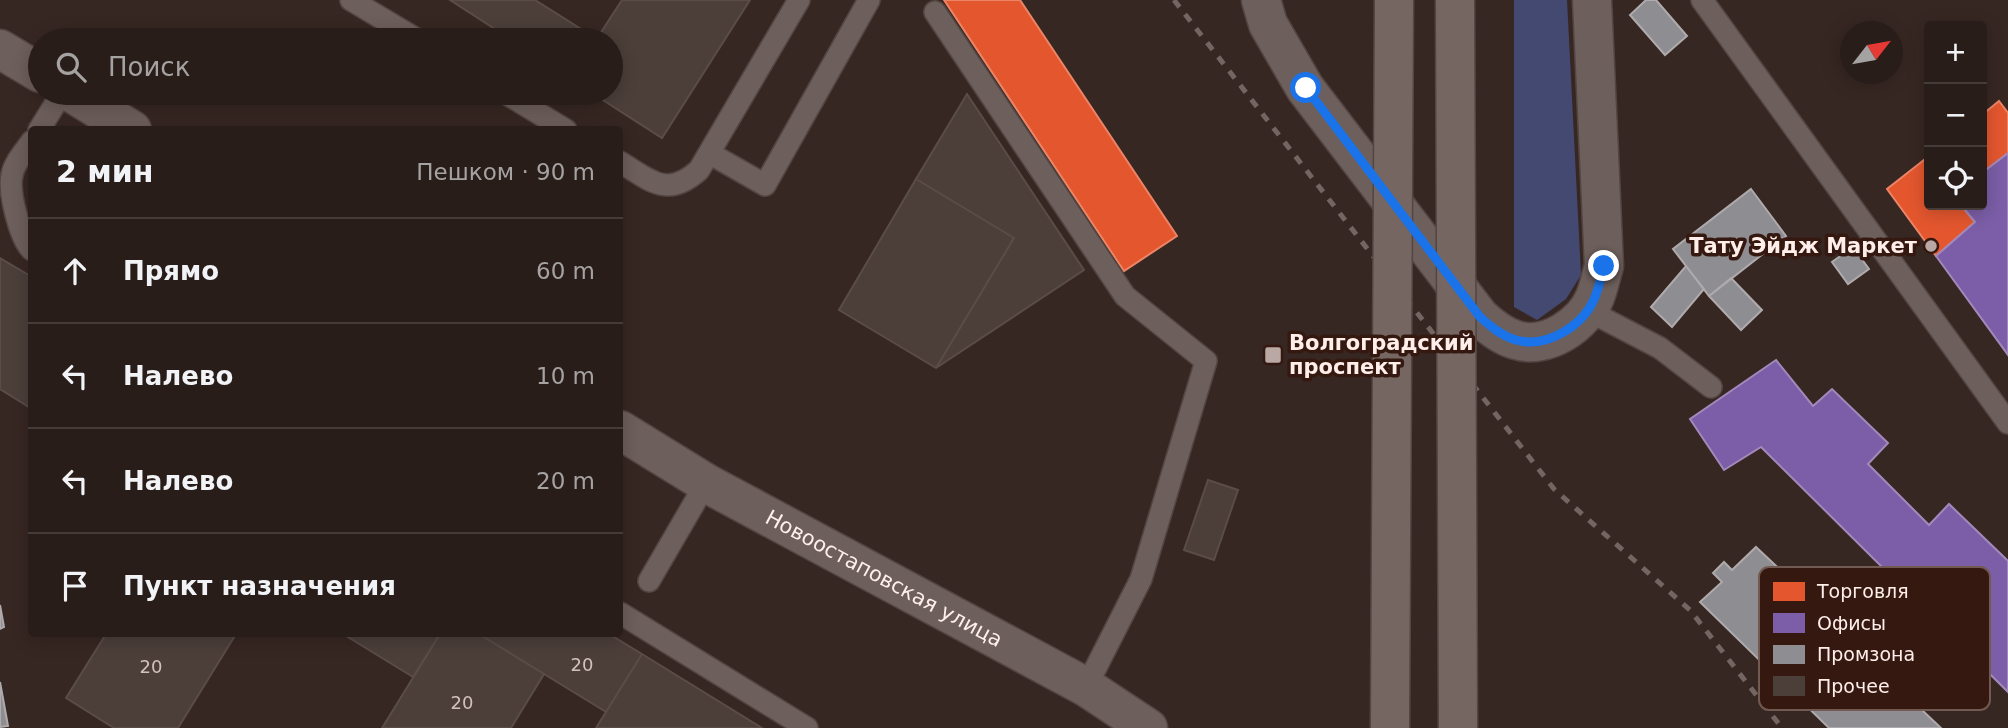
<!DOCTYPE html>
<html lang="ru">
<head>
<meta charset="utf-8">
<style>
	body { margin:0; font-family:"DejaVu Sans",sans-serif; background:#312623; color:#f1f3f6 }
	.controls { position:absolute; right:21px; top:21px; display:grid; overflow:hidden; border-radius:7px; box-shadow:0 4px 18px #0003 }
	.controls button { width:63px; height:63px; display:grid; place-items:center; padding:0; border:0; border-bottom:2px solid #453b39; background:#291d1a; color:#f1f3f6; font:35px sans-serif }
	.compass { position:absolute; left:1840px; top:21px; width:63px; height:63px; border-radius:50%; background:#291d1a; box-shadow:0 4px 18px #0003; rotate:59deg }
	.stop { position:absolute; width:21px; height:21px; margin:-16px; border:5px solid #1a73e8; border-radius:50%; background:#fff }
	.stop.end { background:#1a73e8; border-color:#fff; box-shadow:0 2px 7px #0008 }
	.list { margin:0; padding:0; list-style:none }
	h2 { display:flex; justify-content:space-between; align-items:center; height:91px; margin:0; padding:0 28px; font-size:30px }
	h2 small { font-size:23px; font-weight:400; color:#a5a2a2 }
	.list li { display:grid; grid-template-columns:46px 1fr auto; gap:21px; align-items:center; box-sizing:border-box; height:105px; padding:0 28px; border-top:2px solid #453b39 }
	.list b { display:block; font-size:26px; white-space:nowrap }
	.list em { font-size:23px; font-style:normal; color:#a5a2a2 }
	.icon { flex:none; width:38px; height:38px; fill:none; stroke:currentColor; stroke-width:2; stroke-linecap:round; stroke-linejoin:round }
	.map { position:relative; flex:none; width:2008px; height:728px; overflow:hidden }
	.search { position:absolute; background:#291d1a; box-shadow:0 4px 18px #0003; left:28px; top:28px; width:595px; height:77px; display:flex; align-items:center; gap:18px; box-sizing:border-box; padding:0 24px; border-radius:38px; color:#a5a2a2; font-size:26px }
	.panel { position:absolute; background:#291d1a; box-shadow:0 4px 18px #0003; left:28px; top:126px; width:595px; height:511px; border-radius:7px }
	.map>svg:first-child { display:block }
	.green { fill:#444972 }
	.shops { fill:#e4572e; stroke:#ec8466; stroke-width:2 }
	.offices { fill:#7b5ea7; stroke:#a389bb; stroke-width:2 }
	.industry { fill:#8d8d92; stroke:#afaaac; stroke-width:2 }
	.building { fill:#4c3f3a; stroke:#5a4c47; stroke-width:2 }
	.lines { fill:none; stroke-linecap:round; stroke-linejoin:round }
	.service-casing { stroke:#534542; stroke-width:24 }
	.tertiary-casing { stroke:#534542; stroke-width:41 }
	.secondary-casing { stroke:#534542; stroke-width:41 }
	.service { stroke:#6d5f5b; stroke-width:21 }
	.tertiary { stroke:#6d5f5b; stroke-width:38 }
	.secondary { stroke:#6d5f5b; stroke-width:38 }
	.rail { stroke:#726562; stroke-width:5; stroke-dasharray:9 9; stroke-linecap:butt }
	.primary-bridge-casing { stroke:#534542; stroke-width:41; stroke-linecap:butt }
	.primary-bridge { stroke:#756662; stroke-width:38 }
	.route { stroke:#1a73e8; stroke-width:9 }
	.poi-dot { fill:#b9a8a3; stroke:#351910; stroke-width:2.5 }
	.labels { text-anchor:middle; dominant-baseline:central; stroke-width:7; stroke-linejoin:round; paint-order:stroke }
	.number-label { font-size:18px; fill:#d2c2bd }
	.poi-label { font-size:21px; font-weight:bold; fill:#ffeee9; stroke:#351910; text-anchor:end }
	.street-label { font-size:21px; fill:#ffeee9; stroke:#351910 }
	.key { fill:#351910; stroke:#725951; stroke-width:2 }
	.key-label { font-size:19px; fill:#ffeee9 }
</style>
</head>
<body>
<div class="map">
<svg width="2008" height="728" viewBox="0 0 2008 728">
	<rect width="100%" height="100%" fill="#372722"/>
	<!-- green -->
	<path class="green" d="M1514,0h53l14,275 -15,24 -29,21 -23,-13z"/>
	<!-- shops -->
	<path class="shops" d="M944,0h76l157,236 -53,35z
		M1999,101l9,12v40l-26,20v-58z
		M1929,156v49h32l14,17 -39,34 -49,-67z"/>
	<!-- offices -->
	<path class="offices" d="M2008,153v202l-72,-99 39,-34 -14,-17h21v-32z
		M1776,360l37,46 19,-17 56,54 -20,21 61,61 20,-21 59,57v131l-247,-245 -37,23 -34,-51z"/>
	<!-- industry -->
	<path class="industry" d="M1646,0h10l31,36 -22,19 -35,-40z
		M1751,189l35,47 -77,60 -36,-47z
		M1853,247l16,22 -21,15 -16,-22z
		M1686,266l18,23 -32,38 -21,-20z
		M1731,278l31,32 -21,20 -32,-34z
		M1756,547l82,77 16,-16 49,48 -18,19 56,53h-112l-129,-126 22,-20 -9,-9 11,-11 8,8z
		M0,605l4,22 -4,2z
		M0,682l8,44 -8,1z"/>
	<!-- building -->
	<path class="building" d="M450,0h85l62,39 -85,1z
		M622,0h128l-88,138 -70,-45h19v-53h-15z
		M967,94l117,176 -148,98 78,-130 -98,-59z
		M916,179l98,59 -78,130 -97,-58z
		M0,258l32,19v132l-32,-20z
		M1208,480l30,10 -24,70 -30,-10z
		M106,634h130l-58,94h-64l-48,-30z
		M343,634h97l-27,43z
		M440,634h39l65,40 -33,54h-129z
		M479,634h130l33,20 -36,58z
		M642,654l120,74h-166z"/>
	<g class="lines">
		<!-- service casing -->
		<g class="service-casing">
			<path id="service" d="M351,0l67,40
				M1702,0l306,423
				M935,12l190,284 81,65 -65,218 -55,108
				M505,93l61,37
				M39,130l23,-37
				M32,141c-7,10 -18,22 -20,34 -4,16 8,64 20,75
				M709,153l56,32 104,-185
				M620,162c30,18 47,37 79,8l100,-170
				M1587,310l73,38 51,39
				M649,581l57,-98
				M620,613l187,115"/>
		</g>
		<!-- tertiary casing -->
		<g class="tertiary-casing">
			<path id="tertiary" d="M1261,0l7,24 37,64 175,229c11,10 22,19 36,23 31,10 68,-16 79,-43 4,-10 6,-21 9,-31l-12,-266"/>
		</g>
		<!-- secondary casing -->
		<g class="secondary-casing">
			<g id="secondary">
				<path d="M0,49l40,24"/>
				<path d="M72,93l60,37"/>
				<path id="s1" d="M620,430l86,53 380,204 62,41"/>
			</g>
		</g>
		<!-- service -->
		<use href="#service" class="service"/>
		<!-- tertiary -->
		<use href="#tertiary" class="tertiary"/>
		<!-- secondary -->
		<use href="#secondary" class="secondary"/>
		<!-- rail -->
		<path class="rail" d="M1174,0l380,489 136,121 92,118"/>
		<!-- primary-bridge casing -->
		<g class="primary-bridge-casing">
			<path id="primary-bridge" d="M1455,0l3,728
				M1390,728l4,-728"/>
		</g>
		<!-- primary-bridge -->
		<use href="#primary-bridge" class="primary-bridge"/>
	</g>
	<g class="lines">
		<!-- route -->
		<path class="route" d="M1306,88l174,229c11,10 22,19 36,23 31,9 68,-15 79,-43 4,-10 6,-21 9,-31"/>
	</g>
	<!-- markers -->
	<g class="poi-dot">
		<circle cx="1931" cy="246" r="7"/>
		<rect x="1264" y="346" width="18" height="18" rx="3.5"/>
	</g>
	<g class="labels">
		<!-- number labels -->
		<g class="number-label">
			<text x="582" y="664">20</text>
			<text x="151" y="666">20</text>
			<text x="462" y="702">20</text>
		</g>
		<!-- poi labels -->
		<g class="poi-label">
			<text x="1917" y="246">Тату Эйдж Маркет</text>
			<text x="1289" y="343" text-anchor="start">Волгоградский<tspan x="1289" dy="24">проспект</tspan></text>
		</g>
		<!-- street labels -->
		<g class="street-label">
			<text stroke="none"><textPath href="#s1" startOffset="303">Новоостаповская улица</textPath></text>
		</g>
	</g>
	<!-- legend -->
	<rect x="1759" y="567" width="231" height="143" rx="10" class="key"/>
	<rect x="1773" y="582" width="32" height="19" fill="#e4572e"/>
	<rect x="1773" y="613" width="32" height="20" fill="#7b5ea7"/>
	<rect x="1773" y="645" width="32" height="19" fill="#8d8d92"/>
	<rect x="1773" y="676" width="32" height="20" fill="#4c3f3a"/>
	<g class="key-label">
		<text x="1817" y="598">Торговля</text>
		<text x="1817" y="630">Офисы</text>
		<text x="1817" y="661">Промзона</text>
		<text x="1817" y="693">Прочее</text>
	</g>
</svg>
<div class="controls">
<button>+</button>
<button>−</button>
<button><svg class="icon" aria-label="locate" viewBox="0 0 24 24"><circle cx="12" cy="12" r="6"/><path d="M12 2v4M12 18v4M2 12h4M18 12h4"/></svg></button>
</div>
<svg class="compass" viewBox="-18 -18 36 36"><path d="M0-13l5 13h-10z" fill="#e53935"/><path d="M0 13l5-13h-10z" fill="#a5a2a2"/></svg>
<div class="stop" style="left:1306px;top:88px"></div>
<div class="stop end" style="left:1604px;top:266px"></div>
<div class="search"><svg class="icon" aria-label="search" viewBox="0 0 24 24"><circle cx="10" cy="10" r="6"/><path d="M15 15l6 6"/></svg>Поиск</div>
<section class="panel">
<h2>2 мин<small>Пешком · 90 m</small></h2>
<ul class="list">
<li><svg class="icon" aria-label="ahead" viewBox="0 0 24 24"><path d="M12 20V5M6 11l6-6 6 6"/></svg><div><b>Прямо</b></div><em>60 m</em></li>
<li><svg class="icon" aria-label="left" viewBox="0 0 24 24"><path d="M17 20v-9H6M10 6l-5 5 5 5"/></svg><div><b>Налево</b></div><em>10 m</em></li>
<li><svg class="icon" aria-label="left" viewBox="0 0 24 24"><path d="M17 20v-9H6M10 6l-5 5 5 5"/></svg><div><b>Налево</b></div><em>20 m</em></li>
<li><svg class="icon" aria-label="arrive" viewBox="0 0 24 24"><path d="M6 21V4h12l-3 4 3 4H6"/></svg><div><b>Пункт назначения</b></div></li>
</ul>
</section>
</div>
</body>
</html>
